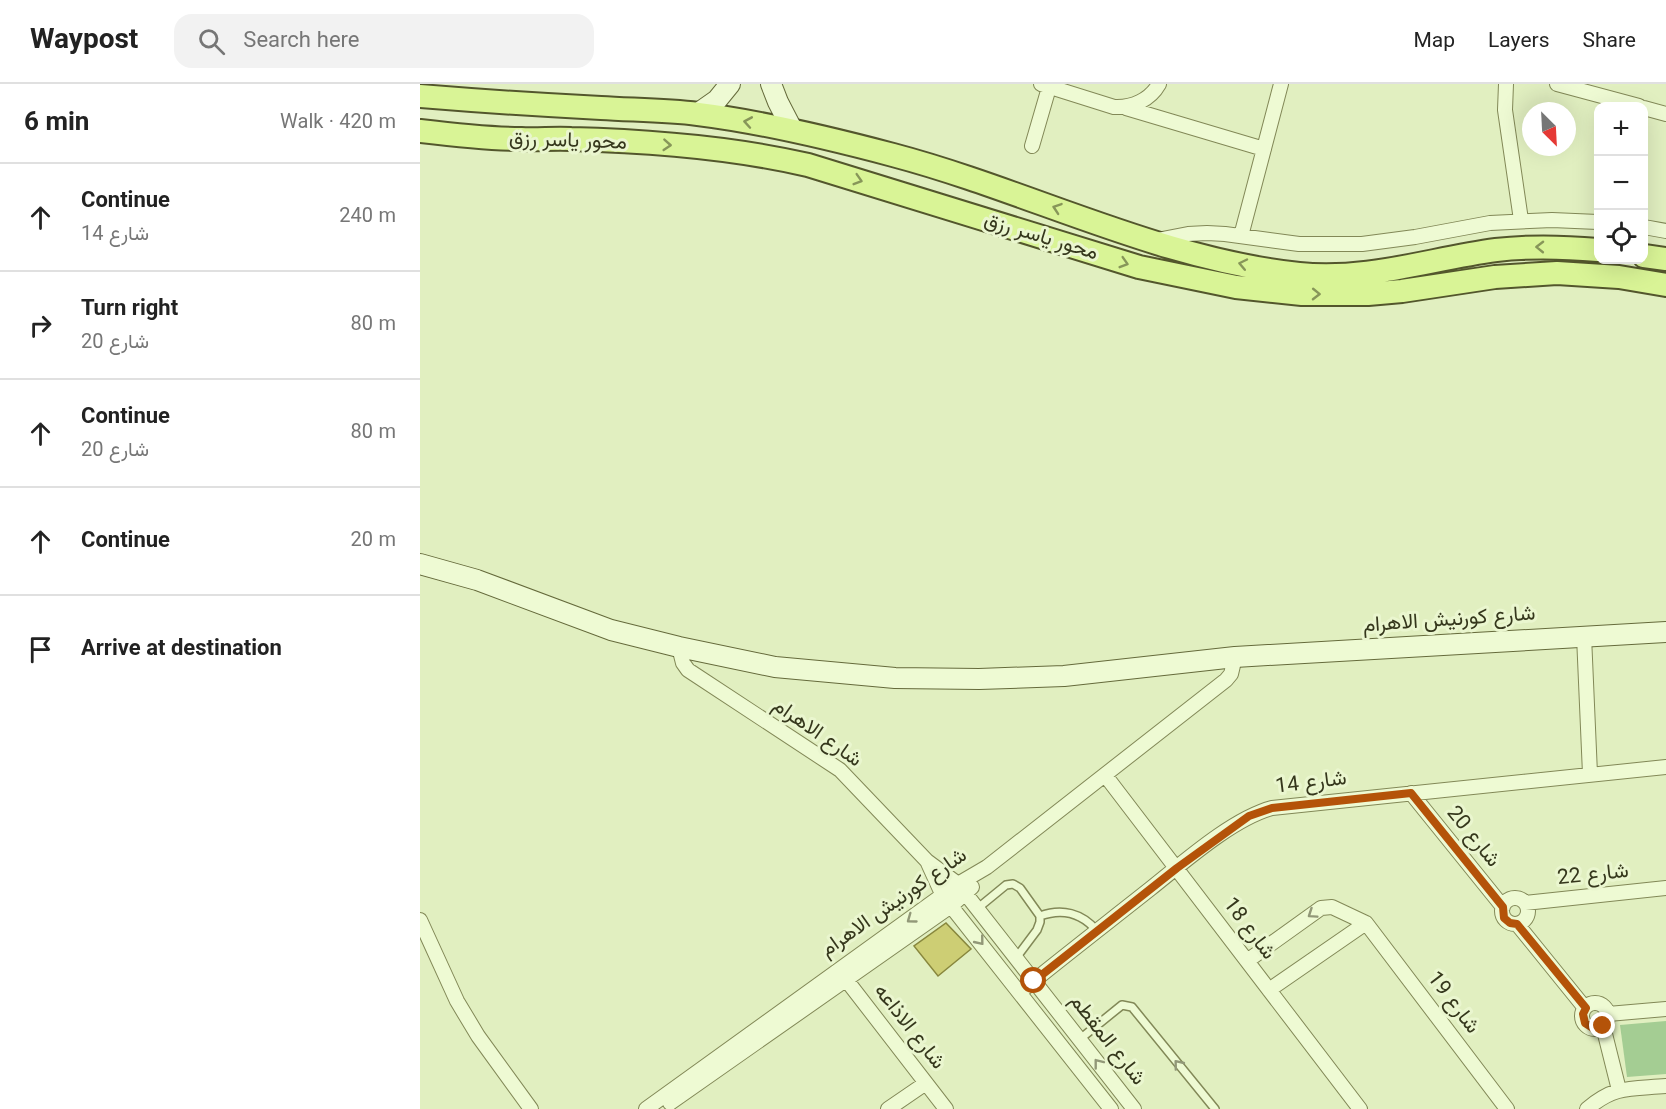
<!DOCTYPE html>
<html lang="en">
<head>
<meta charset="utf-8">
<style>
	body { margin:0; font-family:Georgia,Vazirmatn,serif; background:#f2f2f2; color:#222 }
	.controls { position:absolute; right:18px; top:18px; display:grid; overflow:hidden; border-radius:12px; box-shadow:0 6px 24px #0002 }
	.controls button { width:54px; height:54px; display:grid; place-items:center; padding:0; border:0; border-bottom:2px solid #e0e0e0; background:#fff; color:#222; font:30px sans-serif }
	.compass { position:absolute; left:1102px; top:18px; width:54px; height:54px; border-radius:50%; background:#fff; box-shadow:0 6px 24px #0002; rotate:156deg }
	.stop { position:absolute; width:18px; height:18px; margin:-14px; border:4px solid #b45309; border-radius:50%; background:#fff }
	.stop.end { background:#b45309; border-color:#fff; box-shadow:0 2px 6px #0008 }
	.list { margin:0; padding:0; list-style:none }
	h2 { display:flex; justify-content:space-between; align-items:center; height:78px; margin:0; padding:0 24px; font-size:26px }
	h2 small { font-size:20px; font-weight:400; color:#767676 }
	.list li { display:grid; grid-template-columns:39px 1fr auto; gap:18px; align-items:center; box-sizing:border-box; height:108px; padding:0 24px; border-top:2px solid #e0e0e0 }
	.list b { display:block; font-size:22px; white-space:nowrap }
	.list p { margin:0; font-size:20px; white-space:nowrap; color:#767676 }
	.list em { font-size:20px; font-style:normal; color:#767676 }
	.icon { flex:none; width:33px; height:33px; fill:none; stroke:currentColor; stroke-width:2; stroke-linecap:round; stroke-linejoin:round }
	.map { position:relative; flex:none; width:1246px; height:1025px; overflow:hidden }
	header { display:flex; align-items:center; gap:36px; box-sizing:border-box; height:84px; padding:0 30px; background:#fff; border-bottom:2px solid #e0e0e0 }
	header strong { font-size:28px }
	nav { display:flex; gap:33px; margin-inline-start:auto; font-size:21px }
	.search { width:420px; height:54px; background:#f2f2f2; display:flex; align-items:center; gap:15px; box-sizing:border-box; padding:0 21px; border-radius:18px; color:#767676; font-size:22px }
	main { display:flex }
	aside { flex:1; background:#fff }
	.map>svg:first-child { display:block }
	.green { fill:#a4cd93 }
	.building { fill:#cdce74; stroke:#88873d; stroke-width:1.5 }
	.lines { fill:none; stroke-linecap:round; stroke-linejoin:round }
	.lane-casing { stroke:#828857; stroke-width:10 }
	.street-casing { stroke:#828857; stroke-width:16 }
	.secondary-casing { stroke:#656a3b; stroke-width:22 }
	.primary-casing { stroke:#53562c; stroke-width:26 }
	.lane { stroke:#eefad3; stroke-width:7 }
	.street { stroke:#eefad3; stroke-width:14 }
	.secondary { stroke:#eefad3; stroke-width:20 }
	.primary { stroke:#d9f496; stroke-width:22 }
	.oneway { stroke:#879659 }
	.oneway2 { stroke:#929878 }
	.route { stroke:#b45309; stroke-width:8 }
	.labels { text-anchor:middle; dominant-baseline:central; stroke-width:6; stroke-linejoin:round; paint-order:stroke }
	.street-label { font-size:21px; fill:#35371c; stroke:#eaf6cf }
</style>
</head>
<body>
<header>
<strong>Waypost</strong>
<div class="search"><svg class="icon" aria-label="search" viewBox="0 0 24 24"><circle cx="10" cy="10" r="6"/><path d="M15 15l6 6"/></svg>Search here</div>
<nav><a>Map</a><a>Layers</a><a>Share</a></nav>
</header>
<main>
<aside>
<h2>6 min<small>Walk · 420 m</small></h2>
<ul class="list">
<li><svg class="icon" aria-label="ahead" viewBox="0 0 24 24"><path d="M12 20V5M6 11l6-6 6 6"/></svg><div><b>Continue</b><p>شارع 14</p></div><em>240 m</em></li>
<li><svg class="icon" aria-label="right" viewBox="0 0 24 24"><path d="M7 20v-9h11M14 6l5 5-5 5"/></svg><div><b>Turn right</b><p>شارع 20</p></div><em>80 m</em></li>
<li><svg class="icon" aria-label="ahead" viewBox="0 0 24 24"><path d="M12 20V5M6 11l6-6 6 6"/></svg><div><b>Continue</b><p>شارع 20</p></div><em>80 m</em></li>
<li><svg class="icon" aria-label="ahead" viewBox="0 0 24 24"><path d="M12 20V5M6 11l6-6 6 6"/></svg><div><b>Continue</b></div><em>20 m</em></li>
<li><svg class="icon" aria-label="arrive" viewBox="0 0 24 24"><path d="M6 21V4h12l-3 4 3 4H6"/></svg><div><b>Arrive at destination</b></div></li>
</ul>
</aside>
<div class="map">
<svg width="1246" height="1025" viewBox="0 0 1246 1025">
	<rect width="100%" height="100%" fill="#e1efc0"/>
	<!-- green -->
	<path class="green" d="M1246,937v53l-39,3 -7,-52z"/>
	<!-- building -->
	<path class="building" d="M526,839l25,26 -33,27 -24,-30z"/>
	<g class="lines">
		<!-- lane casing -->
		<g class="lane-casing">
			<path id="lane" d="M558,824l28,-23 7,-1 7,4 20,28v6l-3,8 -21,28
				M620,832c22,-8 42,-3 57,15
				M660,955l42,-34 10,2 83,102"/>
		</g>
		<!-- street casing -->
		<g class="street-casing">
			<path id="street" d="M621,0l73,23c18,1 36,-7 45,-23
				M1086,0l-1,26 16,110
				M1137,0l82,22
				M706,24l138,41
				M1224,24l22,6
				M612,62l18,-62
				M1224,143l22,4
				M821,152l40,-152
				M737,156l31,-6 19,-1 18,1 74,10h63l53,-7 75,-14 62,-3 46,2
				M1164,552l6,138
				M259,563l4,16 5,7 152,100 87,91 31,23 176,225
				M685,691l255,334
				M991,709l92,114
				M508,779l15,33 168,213
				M1082 827a13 13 0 1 1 26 0a13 13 0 1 1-26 0Z
				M1105,819l141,-15
				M0,836l37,81 21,35 53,73
				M1097,840l68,84
				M827,877l74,-53 11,-1 34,16 141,186
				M421,889l105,136
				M849,906l97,-67
				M600,908c43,-35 87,-69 130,-103 34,-27 82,-70 122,-81l394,-41
				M1162 932a13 13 0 1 1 26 0a13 13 0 1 1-26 0Z
				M1188,930l58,-5
				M1183,942l16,64
				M250,1019l281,-197 21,-19
				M226,1025l312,-225 29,-17 239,-187 5,-6 4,-17
				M468,1025l38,-26
				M1167,1025c28,-24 44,-20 79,-23"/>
		</g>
		<!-- secondary casing -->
		<g class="secondary-casing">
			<path id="secondary" d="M351,0l7,18 15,29
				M277,30l20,-14 13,-16
				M0,480l57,16 134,50 68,17 96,20 120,11 84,1 85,-3 171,-19 431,-25"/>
		</g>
		<!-- primary casing -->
		<g class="primary-casing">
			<path id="primary" d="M0,12c60,5 121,9 181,12 32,2 65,2 97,6 65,8 131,24 195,41 136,36 265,104 406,119 69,7 130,-15 197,-24 34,-4 68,-3 102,0
				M0,47c33,4 67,8 101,8 16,1 33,-1 50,0 79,2 159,8 237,26l331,102 97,20 66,7h66l34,-3 93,-14 62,-4 62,4 47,8
				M1224,172l22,3"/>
		</g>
		<!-- lane -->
		<use href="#lane" class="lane"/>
		<!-- street -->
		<use href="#street" class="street"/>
		<!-- secondary -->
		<use href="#secondary" class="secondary"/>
		<!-- primary -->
		<use href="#primary" class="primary"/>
	</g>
	<!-- one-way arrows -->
	<defs><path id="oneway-chevron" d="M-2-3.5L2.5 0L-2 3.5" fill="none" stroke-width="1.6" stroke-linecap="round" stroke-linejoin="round" transform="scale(1.5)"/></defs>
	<g class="oneway">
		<use href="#oneway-chevron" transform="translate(328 38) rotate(-170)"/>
		<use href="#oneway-chevron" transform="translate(247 61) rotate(4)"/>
		<use href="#oneway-chevron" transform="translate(438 96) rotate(17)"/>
		<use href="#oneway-chevron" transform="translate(637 124) rotate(-161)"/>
		<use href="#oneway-chevron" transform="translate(1120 163) rotate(-179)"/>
		<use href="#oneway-chevron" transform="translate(704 179) rotate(17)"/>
		<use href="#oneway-chevron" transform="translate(823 180) rotate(-168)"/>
		<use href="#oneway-chevron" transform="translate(896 210) rotate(1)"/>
	</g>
	<g class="oneway2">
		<use href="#oneway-chevron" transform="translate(892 830) rotate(146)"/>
		<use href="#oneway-chevron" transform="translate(491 835) rotate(144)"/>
		<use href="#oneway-chevron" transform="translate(560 857) rotate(51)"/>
		<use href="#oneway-chevron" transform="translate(678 979) rotate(-128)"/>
		<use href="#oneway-chevron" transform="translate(758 980) rotate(-129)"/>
	</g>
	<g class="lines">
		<!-- route -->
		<path class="route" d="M614,897l143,-113 72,-52 23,-8 139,-15 92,114 1,11 6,5 7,1 69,84 -3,6 2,9 8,5 10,-2"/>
	</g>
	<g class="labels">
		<!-- street labels -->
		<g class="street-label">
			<text transform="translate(148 57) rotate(2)">محور ياسر رزق</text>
			<text transform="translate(621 153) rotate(17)">محور ياسر رزق</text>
			<text transform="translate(1029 536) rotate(-4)">شارع كورنيش الاهرام</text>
			<text transform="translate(397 649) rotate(35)">شارع الاهرام</text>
			<text transform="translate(891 699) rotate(-7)">شارع 14</text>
			<text transform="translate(1053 753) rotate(51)">شارع 20</text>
			<text transform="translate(1173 791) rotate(-6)">شارع 22</text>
			<text transform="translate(474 819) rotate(-35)">شارع كورنيش الاهرام</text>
			<text transform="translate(829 845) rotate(53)">شارع 18</text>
			<text transform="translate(1033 919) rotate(53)">شارع 19</text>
			<text transform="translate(489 943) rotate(52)">شارع الاذاعه</text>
			<text transform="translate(687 956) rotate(52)">شارع المقطم</text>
		</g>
	</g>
</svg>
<div class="controls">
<button>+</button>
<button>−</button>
<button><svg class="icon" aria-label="locate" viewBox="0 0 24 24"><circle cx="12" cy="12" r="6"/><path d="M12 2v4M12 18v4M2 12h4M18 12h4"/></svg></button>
</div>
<svg class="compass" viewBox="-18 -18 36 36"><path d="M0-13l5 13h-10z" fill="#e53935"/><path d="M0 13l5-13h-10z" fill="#767676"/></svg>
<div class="stop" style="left:614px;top:897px"></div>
<div class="stop end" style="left:1183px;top:942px"></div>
</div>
</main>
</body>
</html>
